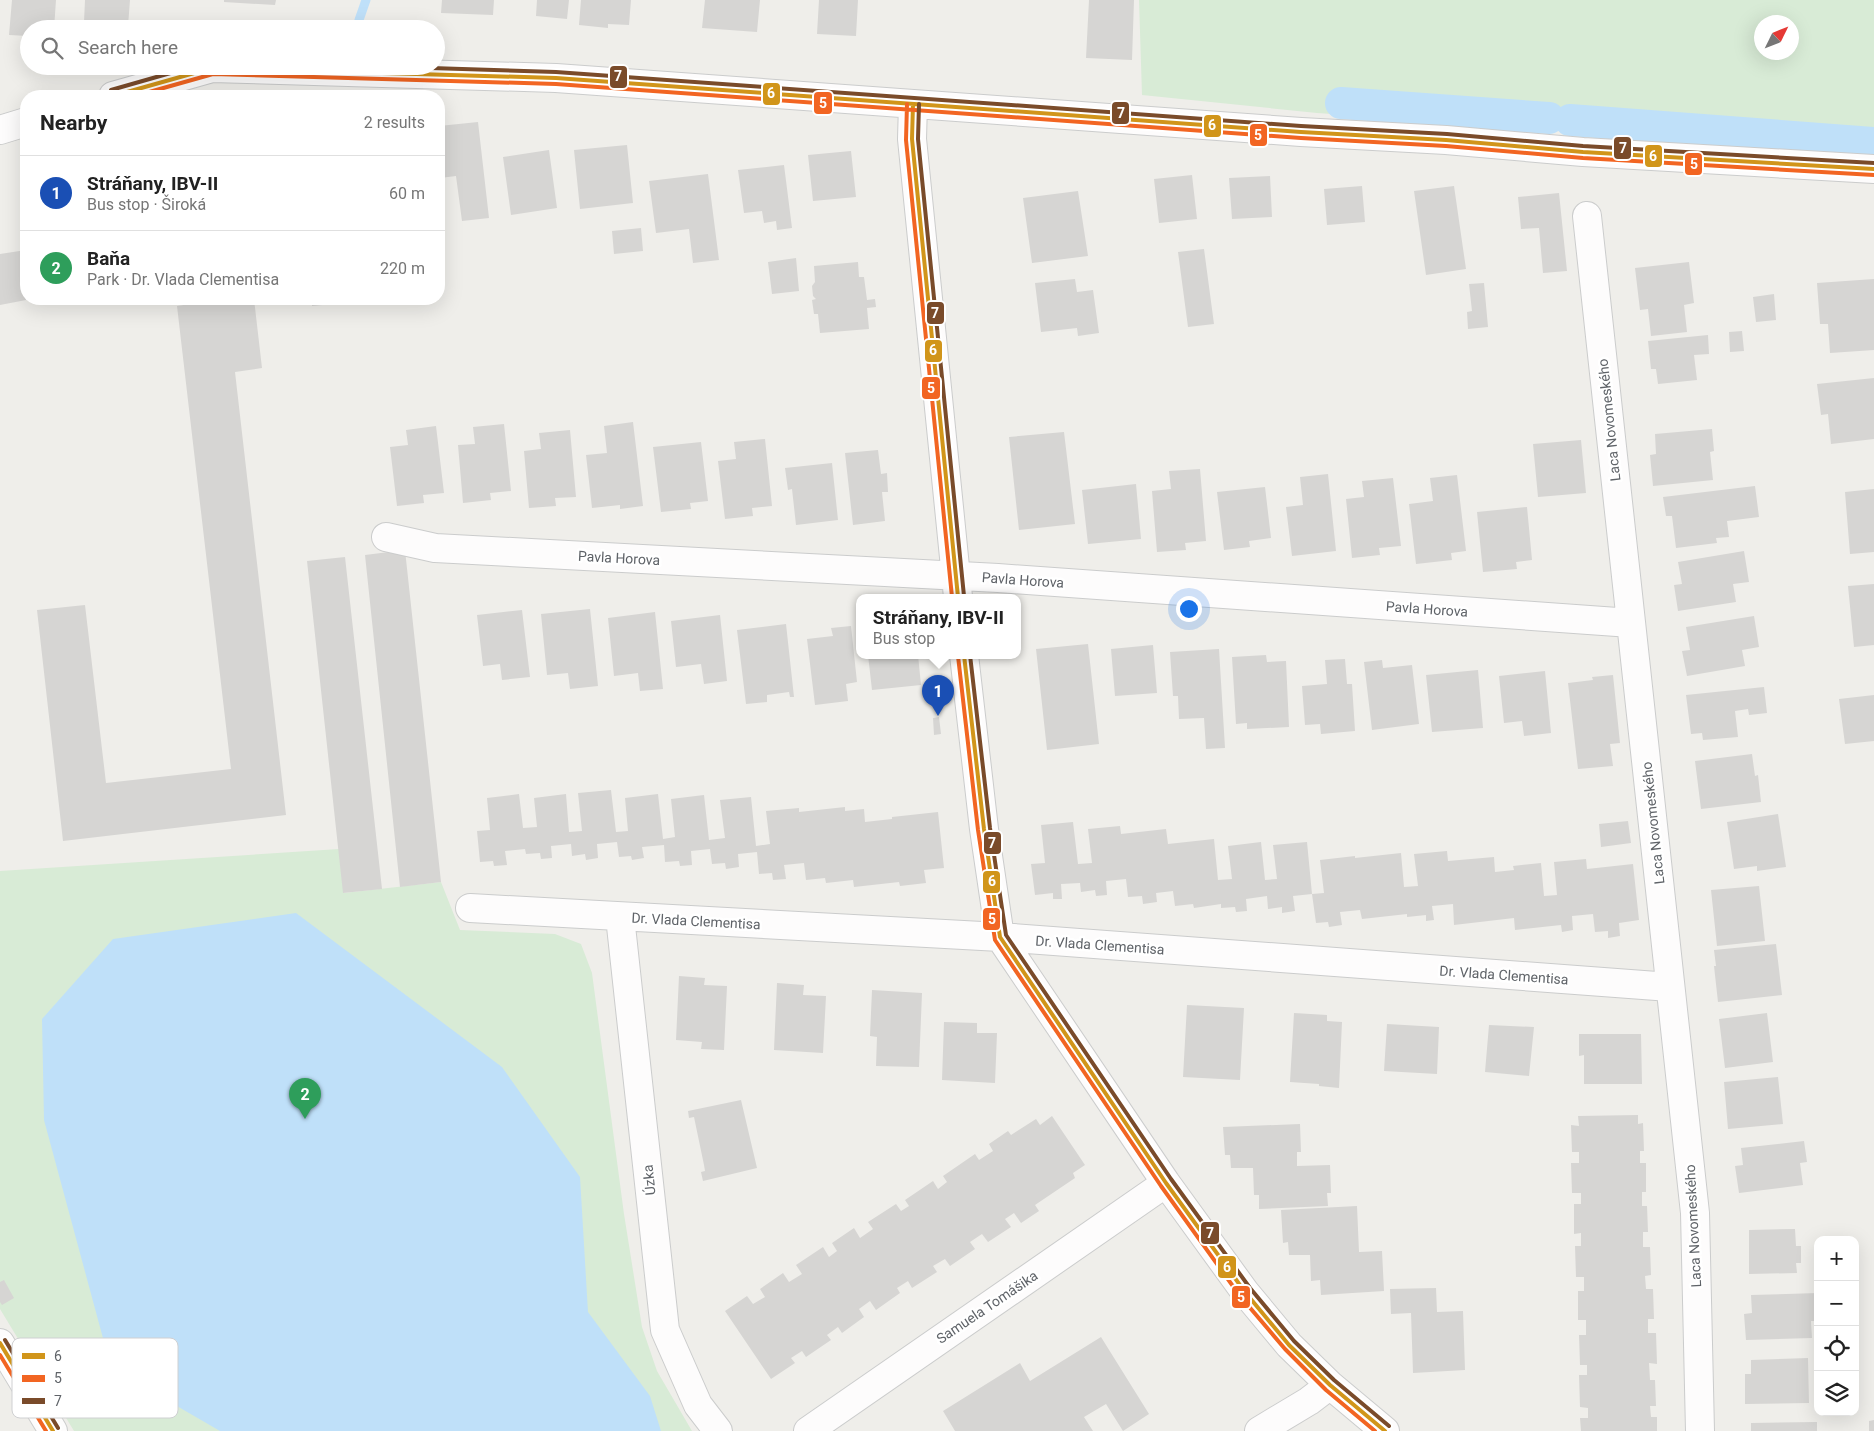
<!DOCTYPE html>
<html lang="en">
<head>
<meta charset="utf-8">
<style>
	body { margin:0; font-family:Roboto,sans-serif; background:#f2f2f2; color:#222 }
	.controls { position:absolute; right:15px; bottom:15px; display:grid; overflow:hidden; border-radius:10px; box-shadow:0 5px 20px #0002 }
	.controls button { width:45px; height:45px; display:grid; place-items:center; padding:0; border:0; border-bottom:1px solid #e0e0e0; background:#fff; color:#222; font:25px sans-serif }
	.compass { position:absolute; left:1754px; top:15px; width:45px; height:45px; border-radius:50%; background:#fff; box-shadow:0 5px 20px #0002; rotate:47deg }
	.you { position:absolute; left:1188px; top:608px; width:18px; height:18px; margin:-12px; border:4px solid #fff; border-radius:50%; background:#1a73e8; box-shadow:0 0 0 8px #1a73e833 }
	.badge { display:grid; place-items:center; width:32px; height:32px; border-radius:50%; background:#919496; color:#fff; font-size:16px; font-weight:700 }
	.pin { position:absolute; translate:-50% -41px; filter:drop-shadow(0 1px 2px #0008) }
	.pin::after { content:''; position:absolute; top:26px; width:18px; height:15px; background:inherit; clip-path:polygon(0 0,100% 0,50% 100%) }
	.popup { position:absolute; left:856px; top:594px; width:165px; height:65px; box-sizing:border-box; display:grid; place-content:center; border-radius:10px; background:#fff; filter:drop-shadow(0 1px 4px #0005); font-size:16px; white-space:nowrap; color:#767676 }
	.popup b { font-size:19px; color:#222 }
	.popup::after { content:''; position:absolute; left:50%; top:100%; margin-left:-10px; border:10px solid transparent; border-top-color:#fff }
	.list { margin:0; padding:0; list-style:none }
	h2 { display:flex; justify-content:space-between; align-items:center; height:65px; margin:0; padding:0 20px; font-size:21px }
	h2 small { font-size:16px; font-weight:400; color:#767676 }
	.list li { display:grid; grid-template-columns:32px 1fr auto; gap:15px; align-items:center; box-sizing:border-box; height:75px; padding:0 20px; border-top:1px solid #e0e0e0 }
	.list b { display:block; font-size:19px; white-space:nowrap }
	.list p { margin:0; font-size:16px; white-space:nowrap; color:#767676 }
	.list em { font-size:16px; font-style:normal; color:#767676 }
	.icon { flex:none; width:28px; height:28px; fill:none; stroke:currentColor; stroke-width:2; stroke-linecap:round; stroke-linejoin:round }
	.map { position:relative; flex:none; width:1874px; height:1431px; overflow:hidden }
	.search { position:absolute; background:#fff; box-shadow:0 5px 20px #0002; left:20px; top:20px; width:425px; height:55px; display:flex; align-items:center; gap:12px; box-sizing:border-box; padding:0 18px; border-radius:28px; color:#767676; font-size:19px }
	.panel { position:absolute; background:#fff; box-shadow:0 5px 20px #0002; left:20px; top:90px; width:425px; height:215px; border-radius:20px }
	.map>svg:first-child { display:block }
	.green { fill:#d8ebd6; fill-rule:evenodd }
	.water { fill:#bfe0f9 }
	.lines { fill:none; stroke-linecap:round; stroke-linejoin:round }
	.stream { stroke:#bfe0f9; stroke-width:9 }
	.canal { stroke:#bfe0f9; stroke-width:32 }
	.building { fill:#d6d5d3 }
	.minor-casing { stroke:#cbcccc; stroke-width:30 }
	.minor { stroke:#fdfcfc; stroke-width:28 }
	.bus-1-casing { stroke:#fff; stroke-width:8 }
	.bus-2-casing { stroke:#fff; stroke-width:8 }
	.bus-3-casing { stroke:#fff; stroke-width:8 }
	.bus-1 { stroke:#d1951a; stroke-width:4 }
	.bus-2 { stroke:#f26522; stroke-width:4 }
	.bus-3 { stroke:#7a4b2a; stroke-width:4 }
	.labels { text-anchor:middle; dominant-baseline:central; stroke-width:5; stroke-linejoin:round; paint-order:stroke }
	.street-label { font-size:14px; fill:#5f6368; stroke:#fff }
	.key { fill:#fff; stroke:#cfd0d2; stroke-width:1 }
	.key-label { font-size:14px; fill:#5f6368 }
	.line-badge { stroke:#fff; stroke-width:2 }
	.badge-label { font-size:14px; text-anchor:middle; font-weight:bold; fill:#fff }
</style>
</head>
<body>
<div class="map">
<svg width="1874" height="1431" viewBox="0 0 1874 1431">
	<rect width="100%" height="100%" fill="#efeeea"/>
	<!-- green -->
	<path class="green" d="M1139,0h735v151l-557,-38 -175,-18zM1762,22h30v30h-30z
		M339,849l5,44 97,-11 19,48 95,4 26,10 11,29 32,241 18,113 15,44 35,60h-618l-74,-122v-438z"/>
	<!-- water -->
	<path class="water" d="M296,913l206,154 78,110 8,135 62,84 11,35h-441l-50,-29 -63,-49 -63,-233 -2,-101 71,-80z"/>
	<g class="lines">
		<!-- stream -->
		<path class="stream" d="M359,20l7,-20"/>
		<!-- canal -->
		<path class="canal" d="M1341,103l208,15
			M1570,120l304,23"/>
	</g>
	<!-- building -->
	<path class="building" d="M12,0h44l-2,29h-25v7l-20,-1z
		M85,0h45l-2,26 -44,-4z
		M224,0h52l-1,5 -51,-3z
		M442,0h52l-1,15 -52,-2z
		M537,0h32l-2,19 -31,-3z
		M581,0h50l-2,25 -21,-1v4l-29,-3z
		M705,0h55l-3,32 -55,-4z
		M819,0h39l-2,36 -39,-2z
		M1089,0h45l-2,60 -46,-2z
		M478,122l11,96 -27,3 -6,-45 -16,2 -1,-52z
		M627,145l6,58 -53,6 -6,-59z
		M549,150l8,58 -46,7 -8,-58z
		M851,151l5,46 -43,4 -5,-46z
		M784,165l8,63 -15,2 -1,-9 -12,2 -2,-12 -18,2 -6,-43z
		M708,174l11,86 -26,3 -4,-34 -33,4 -7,-52z
		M1192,175l5,44 -38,4 -5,-44z
		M1270,176l2,41 -40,2 -3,-41z
		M1362,186l3,36 -38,3 -3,-36z
		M1454,186l12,83 -40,6 -12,-84z
		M1078,191l10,65 -56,7 -9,-65z
		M1559,193l8,78 -24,2 -4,-45 -18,1 -3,-32z
		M641,228l2,23 -29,3 -2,-23z
		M1204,249l10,75 -26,3 -10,-75z
		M26,250v50l-26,5v-51z
		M796,258l3,33 -27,3 -4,-32z
		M858,262l1,15h5l3,23 8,-1 1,8 -9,1 2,21 -49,4 -2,-19h-4l-2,-14 4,-1 -3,-3 -1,-10 3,-4 -1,-16z
		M1689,262l5,41 -10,2 3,27 -36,4 -3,-27 -8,1 -5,-42z
		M1075,279l2,13 16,-2 6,43 -21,3 -1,-8 -36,4 -6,-49z
		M1874,279v71l-44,3 -2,-29h-8l-3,-41z
		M1484,283l4,44 -20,2 -1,-17 5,-1 -3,-27z
		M1774,294l2,26 -20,2 -3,-25z
		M189,299h65l8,69 -27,4 51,443 -223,26 -26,-231 48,-5 21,178 125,-14 -54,-463 13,-2z
		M312,299h29l1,4 -30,3z
		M1742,331l2,20 -14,1 -1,-20z
		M1708,335l1,19 -15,1 3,25 -39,4 -2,-15h-5l-3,-28z
		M1874,378v61l-43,5 -3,-30 -7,1 -4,-31z
		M633,422l10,84 -23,3v-4l-28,3 -6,-53 21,-2 -3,-27z
		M504,424l7,67 -21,2 1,7 -28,3 -5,-58 17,-1 -2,-17z
		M436,426l8,67 -21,2 1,8 -27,3 -7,-59 18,-2 -2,-15z
		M1712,429l2,22 -4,1 3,28 -60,6 -3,-31 6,-1 -1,-20z
		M570,430l6,67 -21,1 1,8 -27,2 -5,-57 17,-2 -2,-16z
		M1064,432l11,92 -56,6 -10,-93z
		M765,439l7,67 -20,2 1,8 -28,3 -7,-58 18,-2 -2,-17z
		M1581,440l5,53 -48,4 -5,-53z
		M701,442l7,59 -18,2 1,6 -30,3 -8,-65z
		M878,450l3,24 6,-1 1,19h-6l3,29 -32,4 -8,-72z
		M832,463l6,57 -42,5 -4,-36 -4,1 -3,-22z
		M1200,469l6,72 -21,2 1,7 -29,2 -5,-61 19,-2 -2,-18z
		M1328,474l8,77 -44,5 -6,-49 17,-2 -3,-28z
		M1457,475l9,76 -15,2 1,7 -36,4 -7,-60 24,-3 -3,-23z
		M1393,478l8,68 -22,2 1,7 -28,3 -6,-59 18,-2 -2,-16z
		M1136,484l5,55 -53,5 -6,-54z
		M1755,486l4,31 -32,4 2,16 -13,1 1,5 -41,5 -4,-32h-6l-3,-19z
		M1265,487l6,51 -22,3 1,6 -26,3 -7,-58z
		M1874,489v63l-24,2 -5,-62z
		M1527,507l5,53 -16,2 1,7 -34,3 -6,-60z
		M405,550l36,332 -41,5 -35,-332z
		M1744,551l5,31 -16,2 3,18 -58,9 -4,-26 8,-1 -4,-22z
		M345,557l37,332 -39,4 -36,-332z
		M1874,584v61l-20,2 -6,-61z
		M590,609l8,77 -28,3 -2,-16 -21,2 -6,-61z
		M522,610l8,67 -28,3 -2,-16 -17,2 -6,-51z
		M655,612l8,77 -23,2 -2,-18 -24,3 -6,-58z
		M720,615l7,66 -23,3 -3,-20 -25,3 -5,-46z
		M1754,616l5,31 -17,3 3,16 -58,10 -5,-25 8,-1 -4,-23z
		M786,624l8,73h-4l-1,-5 -22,3v7l-21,2 -9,-74z
		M851,626l6,56 -11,2 2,17 -33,4 -8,-66 26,-3 -2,-8z
		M1088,644l11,100 -52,6 -11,-101z
		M1153,645l4,48 -42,3 -4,-47z
		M1219,649l6,99 -19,1 -2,-31 -25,1 -1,-23h-5l-3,-44z
		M868,655h50l3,30 -49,5z
		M1266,655l1,7 19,-1 3,66 -42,2v-6l-11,1 -4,-67z
		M1345,659l2,25h5l3,47 -34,3 -1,-10 -15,1 -3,-39 25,-2 -2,-24z
		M1382,660l1,8 29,-3 7,59 -47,6 -8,-68z
		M1478,670l5,58 -51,4 -6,-57z
		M1545,671l6,62 -27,3 -2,-15 -18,2 -5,-47z
		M1613,675l7,68 -10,1 3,22 -35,3 -10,-86 25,-3 -1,-3z
		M1764,687l3,26 -18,2 -1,-6 -13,2 3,26 -35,3 -1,-7 -11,1 -5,-39z
		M1874,695v46l-29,3 -6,-45z
		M939,717l2,17 -7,1 -1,-17z
		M1752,754l3,22 3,-1 3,27 -60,7 -6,-48z
		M611,790l5,42 12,-1 -3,-33 33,-4 5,45 12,-2 -4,-38 33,-4 5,45 16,-2 -5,-38 31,-3 5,49 14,-2 -4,-33 33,-3v4l46,-5v4l19,-2 1,13 27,-3v-2l46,-5 6,56 -20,2 2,13 -26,3 -1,-4 -45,5 -1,-7 -27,3 -1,-5 -19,2 -2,-17 -20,2 2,14 -13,1 -1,-7 -13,1 -2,-22 -19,2 1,13 -13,2 -1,-6 -13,1 -2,-15 -19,2 1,14 -12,1 -1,-5 -14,1 -1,-17 -22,2 2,11 -12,2 -1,-4 -12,1 -2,-15 -20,2 1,14 -12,2 -1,-6 -13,2 -1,-12 -20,2 1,12 -11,1 -1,-6 -14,1 -1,-5 -20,2 2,14 -13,1 -1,-5 -13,1 -3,-31 13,-1 -3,-32 32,-4 4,34 14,-1 -3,-29 32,-4 3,38 13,-1 -4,-38z
		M1778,814l8,53 -29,4v-5l-23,3 -7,-47z
		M1628,821l3,22 -30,4 -2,-23z
		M1073,822l5,42 14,-1 -4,-34 32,-3 1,8 45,-5 2,15 46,-5 4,41 14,-1 -4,-33 33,-4 4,38 12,-1 -4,-34 34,-3 5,52 12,-1 -4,-33 35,-4v2l46,-5 3,34 14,-1 -4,-32 33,-3 1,10 46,-4 1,15 19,-2 -1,-4 28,-3 3,33 13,-1 -3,-33 32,-3 1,10 46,-5 6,56 -20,3 1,13 -12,2v-7l-13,1 -2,-18 -21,2 1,14 -11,2 -1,-7 -46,5 -1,-12 -60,7 -1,-21 -21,2 2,14 -8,1v-6l-19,2v-3l-45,5 -2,-9 -20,2 2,13 -13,2 -1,-5 -12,1 -4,-29 -19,2 2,15 -13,2v-6l-14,2 -1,-13 -21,3 1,12 -11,1 -1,-5 -14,1v-4l-27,4 -1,-4 -18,2 -2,-15 -17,2 1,9 -14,2 -1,-8 -14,1 -2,-18 -20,2 1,14 -11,1 -1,-6 -14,2 -1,-9 -19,1 1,15h-9v-6l-18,2 -4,-31 14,-1 -4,-38z
		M1759,886l6,55 -48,5 -6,-56z
		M1776,944l6,51 -64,7 -4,-36h2l-2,-16z
		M679,976l26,2 -1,7 23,1 -3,64 -23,-1 1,-7 -26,-2z
		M777,983l27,2 -1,10 23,1 -3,57 -49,-3z
		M872,990l50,3 -3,74 -43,-1 1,-29 -7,-1z
		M1187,1005l57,3 -4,72 -57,-3z
		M1294,1013l33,2v6l15,1 -3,66 -20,-2v-2l-29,-2z
		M1767,1013l6,49 -48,6 -6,-49z
		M944,1022l33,1v10h20l-2,50 -53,-3z
		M1387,1024l52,3 -2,47 -53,-3z
		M1489,1025l45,2 -5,49 -44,-4z
		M1579,1034h62l1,50h-58v-29l-5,1z
		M1778,1077l5,47 -55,5 -4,-47z
		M741,1100l16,68 -54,13 -2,-9 4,-1 -1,-6 -10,-48 -5,1 -1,-7z
		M1638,1115v9l5,-1 1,28h-4v12h6v29h-4v14h5l1,26h-5v15h7l1,28 -6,1 1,13h7l1,30h-6v14h8l1,31 -8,-1 1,17h5l1,26h-6l1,11h6v14h-76l-1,-13h8v-10l-8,-1 -1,-32h8v-10h-7l-1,-30h7v-15h-8v-29h6v-14h-8l-1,-31h6v-13l-7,1v-30h7v-11h-9l-1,-30h8v-11h-7l-1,-27 8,1 -1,-10z
		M1052,1116l33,49 -12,8 2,5 -40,27 4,6 -18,12 -7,-10 -9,6 6,8 -23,15 -6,-8 -12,8 5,7 -25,17 -5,-7 -12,7 4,6 -25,16 -4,-7 -11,7 3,5 -24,17 -6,-9 -11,8 5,8 -22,16 -4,-6 -11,8 4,5 -25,17 -4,-6 -11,7 4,5 -24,16 -46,-68 22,-15 6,8 12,-7 -5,-8 23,-16 6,9 13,-8 -6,-9 27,-18 6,10 8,-6 -5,-8 22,-15 6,10 13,-9 -5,-7 28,-18 5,7 8,-5 -4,-6 28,-19 5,8 9,-7 -4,-6 32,-22 4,6 14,-9 -4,-7 19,-13 3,4 25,-16 4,6z
		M1300,1124l1,28h-4v14l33,-1 1,28h-4l1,13 -69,3v-14h-5l-1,-27h-22l-1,-13h-5l-2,-28z
		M1804,1141l3,21 -7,1 3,22 -64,8 -4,-27 8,-1 -2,-17z
		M1357,1206l2,46 23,-1 2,40 -63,4 -1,-15 -9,1 -1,-26h-21l-1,-13 -5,1 -2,-33z
		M1795,1229l1,17h5v17h-5l1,10 -48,1v-44z
		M4,1280l10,18 -12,7 -2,-3v-20z
		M1436,1288l1,24 26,-1 2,59 -52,3 -2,-60 -20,1 -1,-25z
		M1818,1293v28h-7l1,17 -66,2 -2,-26 8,-1 -1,-18z
		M1101,1337l48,77 -26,17 -17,-27 -22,13 9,14h-138l-12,-20 77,-48 10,18z
		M1808,1358l1,45 -64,1v-30h6v-14z
		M1874,1420v11h-5v-10z
		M1817,1422v9h-66v-8z"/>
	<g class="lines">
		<!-- minor casing -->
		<g class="minor-casing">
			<path id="minor" d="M113,96l99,-28 344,10 745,54 145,8 137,12 291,17
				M913,104l-1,35 46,458
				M0,130l26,-8
				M1587,216l108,997 5,218
				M386,537l49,11 563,30 633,45
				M964,655l20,174 16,108 166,246 79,109 44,53 41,40 55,46
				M470,908l530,29 670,50
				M620,917l45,413 33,75 20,26
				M0,1343l53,88
				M808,1431l358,-248
				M1259,1431l50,-30 21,-16"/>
		</g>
		<!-- minor -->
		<use href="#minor" class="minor"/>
		<!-- bus-1 casing -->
		<g class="bus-1-casing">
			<path id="bus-1" d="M113,96l99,-28 344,10 745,54 145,8 137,12 291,17
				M913,104l-1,35 46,458
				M964,655l20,174 16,108 166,246 79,109 44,53 41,40 55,46
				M0,1343l53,88"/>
		</g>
		<!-- bus-2 casing -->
		<g class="bus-2-casing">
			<path id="bus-2" d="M135,96l78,-22 343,10 745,54 145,8 137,12 291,17
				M907,104l-1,36 46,457
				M958,656l20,174 17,110 166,246 79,110 45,53 41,41 49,41
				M0,1355l46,76"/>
		</g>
		<!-- bus-3 casing -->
		<g class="bus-3-casing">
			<path id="bus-3" d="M367,66l189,6 745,54 146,8 136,12 291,17
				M111,90l84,-24
				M919,104l-1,35 46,457
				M970,655l20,173 16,107 165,244 79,109 44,53 40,39 55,46
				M5,1340l53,88"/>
		</g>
		<!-- bus-1 -->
		<use href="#bus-1" class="bus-1"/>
		<!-- bus-2 -->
		<use href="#bus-2" class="bus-2"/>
		<!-- bus-3 -->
		<use href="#bus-3" class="bus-3"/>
	</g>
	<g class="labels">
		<!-- street labels -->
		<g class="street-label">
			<text transform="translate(1609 420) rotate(-96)">Laca Novomeského</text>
			<text transform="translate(619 558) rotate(3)">Pavla Horova</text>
			<text transform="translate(1023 580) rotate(4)">Pavla Horova</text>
			<text transform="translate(1427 609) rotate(4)">Pavla Horova</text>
			<text transform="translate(1653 823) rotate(-96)">Laca Novomeského</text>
			<text transform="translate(696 921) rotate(3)">Dr. Vlada Clementisa</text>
			<text transform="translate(1100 945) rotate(4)">Dr. Vlada Clementisa</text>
			<text transform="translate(1504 975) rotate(4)">Dr. Vlada Clementisa</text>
			<text transform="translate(649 1180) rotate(-96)">Úzka</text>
			<text transform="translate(1693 1226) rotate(-93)">Laca Novomeského</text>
			<text transform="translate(987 1307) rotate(-34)">Samuela Tomášika</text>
		</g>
	</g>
	<!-- legend -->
	<rect x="12" y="1338" width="166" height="80" rx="8" class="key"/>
	<rect x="22" y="1353" width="23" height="6" fill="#d1951a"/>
	<rect x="22" y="1375" width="23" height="7" fill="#f26522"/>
	<rect x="22" y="1398" width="23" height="6" fill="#7a4b2a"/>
	<g class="key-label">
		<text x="54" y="1361">6</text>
		<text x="54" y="1383">5</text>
		<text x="54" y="1406">7</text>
	</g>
	<g class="line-badge">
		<rect x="609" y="65" width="19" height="24" rx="5" fill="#7a4b2a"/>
		<rect x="762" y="82" width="19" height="24" rx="5" fill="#d1951a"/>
		<rect x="813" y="91" width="20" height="24" rx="5" fill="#f26522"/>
		<rect x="1111" y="101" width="19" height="24" rx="5" fill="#7a4b2a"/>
		<rect x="1203" y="114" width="19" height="24" rx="5" fill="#d1951a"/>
		<rect x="1249" y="123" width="19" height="24" rx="5" fill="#f26522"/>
		<rect x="1613" y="136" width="19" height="24" rx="5" fill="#7a4b2a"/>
		<rect x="1644" y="144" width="19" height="24" rx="5" fill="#d1951a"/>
		<rect x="1684" y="152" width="19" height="24" rx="5" fill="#f26522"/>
		<rect x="926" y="301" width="19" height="24" rx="5" fill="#7a4b2a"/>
		<rect x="924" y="339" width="19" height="24" rx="5" fill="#d1951a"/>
		<rect x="921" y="376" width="20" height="24" rx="5" fill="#f26522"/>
		<rect x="983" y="831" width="19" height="24" rx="5" fill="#7a4b2a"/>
		<rect x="982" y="870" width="19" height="24" rx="5" fill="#d1951a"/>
		<rect x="982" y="907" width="19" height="24" rx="5" fill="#f26522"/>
		<rect x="1200" y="1221" width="20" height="24" rx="5" fill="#7a4b2a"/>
		<rect x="1217" y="1255" width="20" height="24" rx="5" fill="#d1951a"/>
		<rect x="1231" y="1285" width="20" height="24" rx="5" fill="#f26522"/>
	</g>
	<g class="badge-label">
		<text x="618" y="81">7</text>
		<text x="771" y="98">6</text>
		<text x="823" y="108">5</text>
		<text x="1121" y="118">7</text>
		<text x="1212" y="130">6</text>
		<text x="1258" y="140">5</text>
		<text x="1623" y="153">7</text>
		<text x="1653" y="161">6</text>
		<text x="1694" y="169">5</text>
		<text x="935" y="318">7</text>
		<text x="933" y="355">6</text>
		<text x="931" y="393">5</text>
		<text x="992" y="848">7</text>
		<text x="992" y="886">6</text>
		<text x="992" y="924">5</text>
		<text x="1210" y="1238">7</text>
		<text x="1227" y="1272">6</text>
		<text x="1241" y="1302">5</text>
	</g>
</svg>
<div class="controls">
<button>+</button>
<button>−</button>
<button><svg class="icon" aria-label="locate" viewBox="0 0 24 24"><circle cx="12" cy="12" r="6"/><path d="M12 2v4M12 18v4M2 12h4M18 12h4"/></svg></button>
<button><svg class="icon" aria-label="layers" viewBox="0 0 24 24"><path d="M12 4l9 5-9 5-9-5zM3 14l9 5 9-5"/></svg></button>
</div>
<svg class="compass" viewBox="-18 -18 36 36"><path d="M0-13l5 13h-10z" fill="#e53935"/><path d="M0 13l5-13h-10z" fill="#767676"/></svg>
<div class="you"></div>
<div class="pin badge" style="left:938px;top:716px;background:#1a4fb4">1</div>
<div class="popup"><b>Stráňany, IBV-II</b>Bus stop</div>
<div class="pin badge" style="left:305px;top:1119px;background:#2e9e5b">2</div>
<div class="search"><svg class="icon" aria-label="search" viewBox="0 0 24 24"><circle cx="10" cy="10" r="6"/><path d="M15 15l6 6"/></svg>Search here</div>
<section class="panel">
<h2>Nearby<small>2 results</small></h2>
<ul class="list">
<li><span class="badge" style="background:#1a4fb4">1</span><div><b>Stráňany, IBV-II</b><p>Bus stop · Široká</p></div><em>60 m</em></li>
<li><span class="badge" style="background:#2e9e5b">2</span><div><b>Baňa</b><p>Park · Dr. Vlada Clementisa</p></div><em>220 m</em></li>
</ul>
</section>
</div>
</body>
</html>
